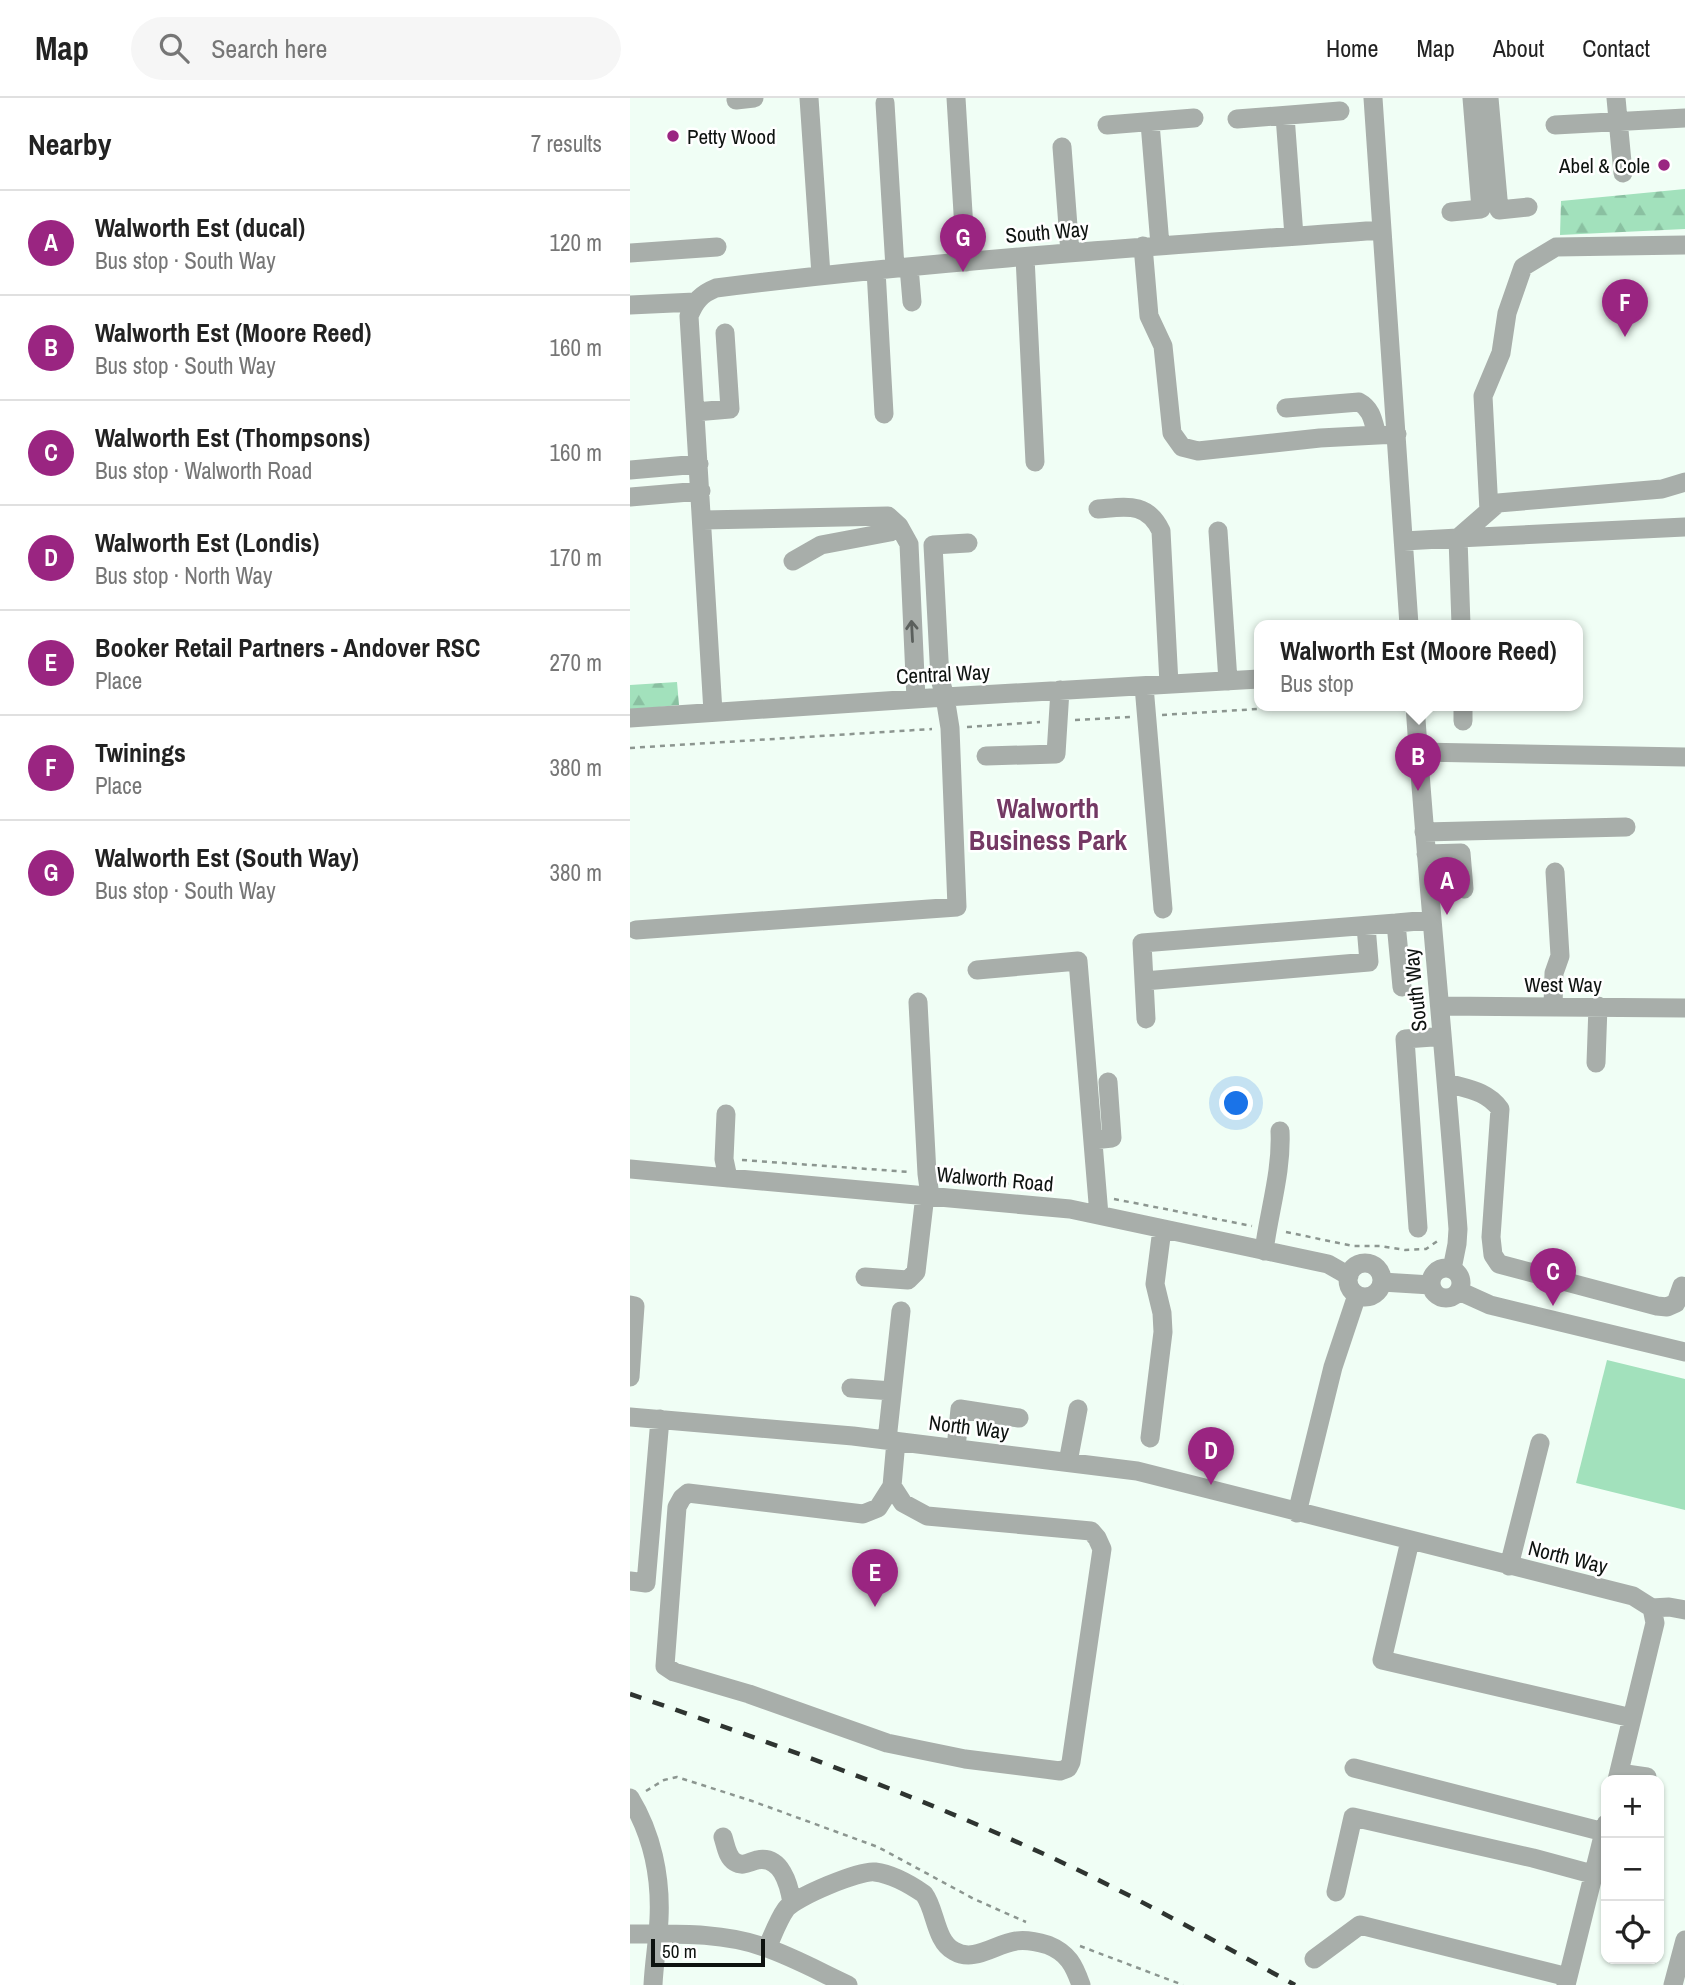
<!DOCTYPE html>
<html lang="en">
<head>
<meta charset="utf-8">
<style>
	body { margin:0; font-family:"Archivo Narrow",sans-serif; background:#f6f6f6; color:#222 }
	.controls { position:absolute; right:21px; bottom:21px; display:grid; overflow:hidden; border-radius:14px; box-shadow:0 2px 5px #0004 }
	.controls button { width:63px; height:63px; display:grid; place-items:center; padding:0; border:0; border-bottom:2px solid #e0e0e0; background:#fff; color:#222; font:35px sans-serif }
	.scale { position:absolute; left:21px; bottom:18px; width:114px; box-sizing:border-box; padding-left:7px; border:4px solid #0e1310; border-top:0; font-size:19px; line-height:24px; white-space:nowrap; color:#0e1310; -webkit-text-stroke:5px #fff; paint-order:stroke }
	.you { position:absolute; left:607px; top:1006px; width:24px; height:24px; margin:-18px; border:5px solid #fff; border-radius:50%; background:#1a73e8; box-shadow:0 0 0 10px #1a73e833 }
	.badge { display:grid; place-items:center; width:46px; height:46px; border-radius:50%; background:#9a2581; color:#fff; font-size:23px; font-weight:700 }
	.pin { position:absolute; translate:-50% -58px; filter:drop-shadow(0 2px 4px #0008) }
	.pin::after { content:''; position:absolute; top:37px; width:24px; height:21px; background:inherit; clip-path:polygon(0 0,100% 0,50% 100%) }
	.popup { position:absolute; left:624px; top:522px; width:329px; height:91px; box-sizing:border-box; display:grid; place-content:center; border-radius:14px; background:#fff; filter:drop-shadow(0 2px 5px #0005); font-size:23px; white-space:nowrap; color:#767676 }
	.popup b { font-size:26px; color:#222 }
	.popup::after { content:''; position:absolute; left:50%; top:100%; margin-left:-14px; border:14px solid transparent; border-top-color:#fff }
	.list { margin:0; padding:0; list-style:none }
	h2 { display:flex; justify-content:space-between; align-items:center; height:91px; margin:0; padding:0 28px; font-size:30px }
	h2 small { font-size:23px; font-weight:400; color:#767676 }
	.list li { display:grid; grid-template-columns:46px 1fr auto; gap:21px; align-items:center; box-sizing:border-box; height:105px; padding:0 28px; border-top:2px solid #e0e0e0 }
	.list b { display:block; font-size:26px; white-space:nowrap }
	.list p { margin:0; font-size:23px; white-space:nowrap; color:#767676 }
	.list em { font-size:23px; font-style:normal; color:#767676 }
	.icon { flex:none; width:38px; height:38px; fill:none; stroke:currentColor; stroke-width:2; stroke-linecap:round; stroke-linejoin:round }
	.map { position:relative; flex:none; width:1055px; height:1887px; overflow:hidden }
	header { display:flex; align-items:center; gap:42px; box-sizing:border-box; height:98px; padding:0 35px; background:#fff; border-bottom:2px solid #e0e0e0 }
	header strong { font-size:33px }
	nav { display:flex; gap:38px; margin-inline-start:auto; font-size:24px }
	.search { width:490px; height:63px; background:#f6f6f6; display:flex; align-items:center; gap:18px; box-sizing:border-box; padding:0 24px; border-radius:38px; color:#767676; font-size:26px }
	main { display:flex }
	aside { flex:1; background:#fff }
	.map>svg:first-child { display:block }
	.green { fill:#a2e1bc }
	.forest { fill:url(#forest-firs) }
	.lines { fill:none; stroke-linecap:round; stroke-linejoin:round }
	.path { stroke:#8c9690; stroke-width:2.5; stroke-dasharray:5 5; stroke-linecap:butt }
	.minor { stroke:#a8aeaa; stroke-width:19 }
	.rail { stroke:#2e3430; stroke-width:4.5; stroke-dasharray:12 12; stroke-linecap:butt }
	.oneway { stroke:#5b605d }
	.poi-dot { fill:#9a2581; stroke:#fff; stroke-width:2.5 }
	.labels { text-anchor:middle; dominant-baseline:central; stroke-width:5; stroke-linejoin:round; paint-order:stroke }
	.poi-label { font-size:21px; fill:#0e1310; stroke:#fff; text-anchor:start }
	.street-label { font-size:21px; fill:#0e1310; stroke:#fff }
	.district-label { font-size:28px; font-weight:bold; fill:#743964; stroke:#fff }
</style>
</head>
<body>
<header>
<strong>Map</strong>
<div class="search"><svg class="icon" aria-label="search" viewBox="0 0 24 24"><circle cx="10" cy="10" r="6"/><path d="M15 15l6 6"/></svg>Search here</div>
<nav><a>Home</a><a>Map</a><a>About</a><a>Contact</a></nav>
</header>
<main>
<aside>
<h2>Nearby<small>7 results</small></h2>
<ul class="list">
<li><span class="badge">A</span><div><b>Walworth Est (ducal)</b><p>Bus stop · South Way</p></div><em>120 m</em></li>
<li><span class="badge">B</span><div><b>Walworth Est (Moore Reed)</b><p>Bus stop · South Way</p></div><em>160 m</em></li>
<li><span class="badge">C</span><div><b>Walworth Est (Thompsons)</b><p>Bus stop · Walworth Road</p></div><em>160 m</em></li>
<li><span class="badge">D</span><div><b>Walworth Est (Londis)</b><p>Bus stop · North Way</p></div><em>170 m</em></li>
<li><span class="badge">E</span><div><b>Booker Retail Partners - Andover RSC</b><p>Place</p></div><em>270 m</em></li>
<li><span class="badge">F</span><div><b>Twinings</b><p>Place</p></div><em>380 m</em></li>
<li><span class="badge">G</span><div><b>Walworth Est (South Way)</b><p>Bus stop · South Way</p></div><em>380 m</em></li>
</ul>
</aside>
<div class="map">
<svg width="1055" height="1887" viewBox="0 0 1055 1887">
	<defs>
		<pattern id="forest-firs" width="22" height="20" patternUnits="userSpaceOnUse" patternTransform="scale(1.75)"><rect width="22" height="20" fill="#a2e1bc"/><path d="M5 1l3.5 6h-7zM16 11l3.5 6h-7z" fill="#8ac0a1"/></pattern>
	</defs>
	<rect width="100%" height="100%" fill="#f0fef5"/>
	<!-- green -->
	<path class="green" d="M977,1262l78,19v131l-109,-27z"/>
	<!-- forest -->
	<path class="forest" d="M1055,91v40l-125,6 1,-34z
		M47,584l2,23 -49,5v-25z"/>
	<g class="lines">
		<!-- path -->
		<path class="path" d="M532,617l158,-10
			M445,622l56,-3
			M337,629l73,-5
			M0,650l302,-19
			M112,1062l168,12
			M314,1077l80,11
			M484,1101l138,27
			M656,1134l67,14h27l25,4 21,-1 13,-9
			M16,1693l18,-11 13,-3 75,24 126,46 96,52 52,23
			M450,1848l103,39"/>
		<!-- minor -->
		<path class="minor" d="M179,0l12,177
			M326,0l10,164
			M743,0l9,132
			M859,0l10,112 29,-3
			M986,0l7,75
			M106,2l18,-2
			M255,5l10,165
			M655,18l9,120
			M607,21l103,-8
			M520,25l10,122
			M477,27l87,-7
			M925,27l130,-7
			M432,49l8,106
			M821,114l30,-3 -9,-111
			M513,148l6,70 14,30 9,87 10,14 16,4 122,-13 77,-4
			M0,155l87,-6
			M395,159l10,205
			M279,169l3,35
			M246,172l8,144
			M0,207l65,-3
			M656,310l73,-6c13,7 14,19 18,33
			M65,314l35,-3 -5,-76
			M0,372l69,-6
			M1055,384l-23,7 -164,14 -40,35 227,-11
			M0,399l71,-6
			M468,411c27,-2 49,-8 63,22l8,153
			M859,413l-6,-115 18,-43 6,-40 16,-46 33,-20 129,-2
			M73,422l185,-4 11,10 10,18 7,155
			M588,433l10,150
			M774,443l54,-3 3,87
			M163,463l28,-16 69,-13 9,-6
			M514,588l19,223
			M785,607c12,175 30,349 43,524l-1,15 -5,25
			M833,607v16
			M83,614l-24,-396c6,-15 12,-22 27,-28 222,-28 444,-42 666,-58l27,395
			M0,620l315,-21 314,-18
			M788,654l267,5
			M356,658l70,-2 4,-64
			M794,734l202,-5
			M796,756l35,-1 3,36
			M6,832l321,-23 -7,-179 -5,-31 -5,-18 -7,-134 35,-2
			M347,872l101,-9 21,254
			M514,883l225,-19 -3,-36
			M772,889l-6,-64 34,-3
			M288,904l9,172 3,22
			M811,908l244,2
			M923,908l1,-33 6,-17 -5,-84
			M516,921l-4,-76 254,-20
			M966,965l2,-57
			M817,985c21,6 40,8 53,26l-9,128 2,18 6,9 158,42 10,1 9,-4 6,-17 3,1
			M96,1016l-2,45 4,19
			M463,1042l19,-2 -4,-56
			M0,1071l440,40 258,55 21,12
			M788,1130l-13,-189 28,-2
			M634,1153c5,-40 18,-79 16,-120
			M718 1182a17 17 0 1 1 34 0a17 17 0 1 1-34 0Z
			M801 1185a15 15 0 1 1 30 0a15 15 0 1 1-30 0Z
			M235,1179l43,3 8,-8 9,-77
			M752,1184l49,3
			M829,1193l31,14 195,47
			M0,1207l5,1 -5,71
			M221,1290l41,3
			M0,1319l223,19 284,35 496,125 19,12 3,15 -38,157
			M520,1340l13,-106 -1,-19 -7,-29 7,-55
			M257,1342l14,-129
			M326,1350l4,-39 59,9
			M438,1364l10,-53
			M262,1388l-14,22 -15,6 -175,-21 -6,5 -5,9 -12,159 9,6 75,22 138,49 78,16 95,12 8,-3 3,-6 31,-213 -5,-11 -6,-7 -164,-15 -24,-13 -11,-17 4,-45
			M667,1415l36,-146 24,-72
			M780,1443l-28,119 250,58
			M879,1468l31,-123
			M0,1483l16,2 14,-164
			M1022,1510l17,-1 16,3
			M724,1670l250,64
			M989,1675l28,4
			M0,1700c22,36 31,79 29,121 -1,22 -5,44 -6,66
			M93,1739c3,9 4,20 12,25 8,5 14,0 22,-2 24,-5 32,24 35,43
			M706,1794l17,-75 180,41 59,16
			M0,1836c44,0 92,-2 134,13 29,10 56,25 84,38
			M137,1850c6,-13 11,-28 19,-39 9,-12 74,-39 89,-37 16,2 36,13 49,22 12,16 11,47 30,57 20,12 41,-7 62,-10 11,-2 22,1 32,4 20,8 26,20 33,40
			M684,1861l46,-34 208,52
			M936,1887l40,-161
			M1043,1887l12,-45"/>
		<!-- rail -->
		<path class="rail" d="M0,1596c134,46 267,94 396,152 93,41 181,91 269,139"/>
	</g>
	<!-- one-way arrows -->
	<defs><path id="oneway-shaft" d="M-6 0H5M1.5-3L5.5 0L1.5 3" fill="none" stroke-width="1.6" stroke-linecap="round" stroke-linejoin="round" transform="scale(1.75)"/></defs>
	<use class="oneway" href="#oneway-shaft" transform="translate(282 533) rotate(-93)"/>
	<!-- markers -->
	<g class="poi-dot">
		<circle cx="43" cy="38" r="7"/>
		<circle cx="1034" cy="67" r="7"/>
	</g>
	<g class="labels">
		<!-- poi labels -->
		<g class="poi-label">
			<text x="57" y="38">Petty Wood</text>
			<text x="1020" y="67" text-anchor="end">Abel &amp; Cole</text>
		</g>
		<!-- street labels -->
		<g class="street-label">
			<text transform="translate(417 134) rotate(-5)">South Way</text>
			<text transform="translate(313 576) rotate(-3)">Central Way</text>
			<text x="933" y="886">West Way</text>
			<text transform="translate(785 892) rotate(-96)">South Way</text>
			<text transform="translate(365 1081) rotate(5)">Walworth Road</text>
			<text transform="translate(339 1329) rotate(7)">North Way</text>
			<text transform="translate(938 1459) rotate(14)">North Way</text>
		</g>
		<!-- district labels -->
		<g class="district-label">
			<text x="418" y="710">Walworth<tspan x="418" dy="32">Business Park</tspan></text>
		</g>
	</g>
</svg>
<div class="controls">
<button>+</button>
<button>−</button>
<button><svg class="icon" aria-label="locate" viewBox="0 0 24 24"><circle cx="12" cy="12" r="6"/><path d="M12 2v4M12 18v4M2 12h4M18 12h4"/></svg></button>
</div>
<div class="scale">50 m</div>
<div class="you"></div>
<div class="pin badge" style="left:817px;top:817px">A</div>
<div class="pin badge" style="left:788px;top:693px">B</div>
<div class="popup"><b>Walworth Est (Moore Reed)</b>Bus stop</div>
<div class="pin badge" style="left:923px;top:1208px">C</div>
<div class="pin badge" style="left:581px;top:1387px">D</div>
<div class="pin badge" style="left:245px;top:1509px">E</div>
<div class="pin badge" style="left:995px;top:239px">F</div>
<div class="pin badge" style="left:333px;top:174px">G</div>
</div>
</main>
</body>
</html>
